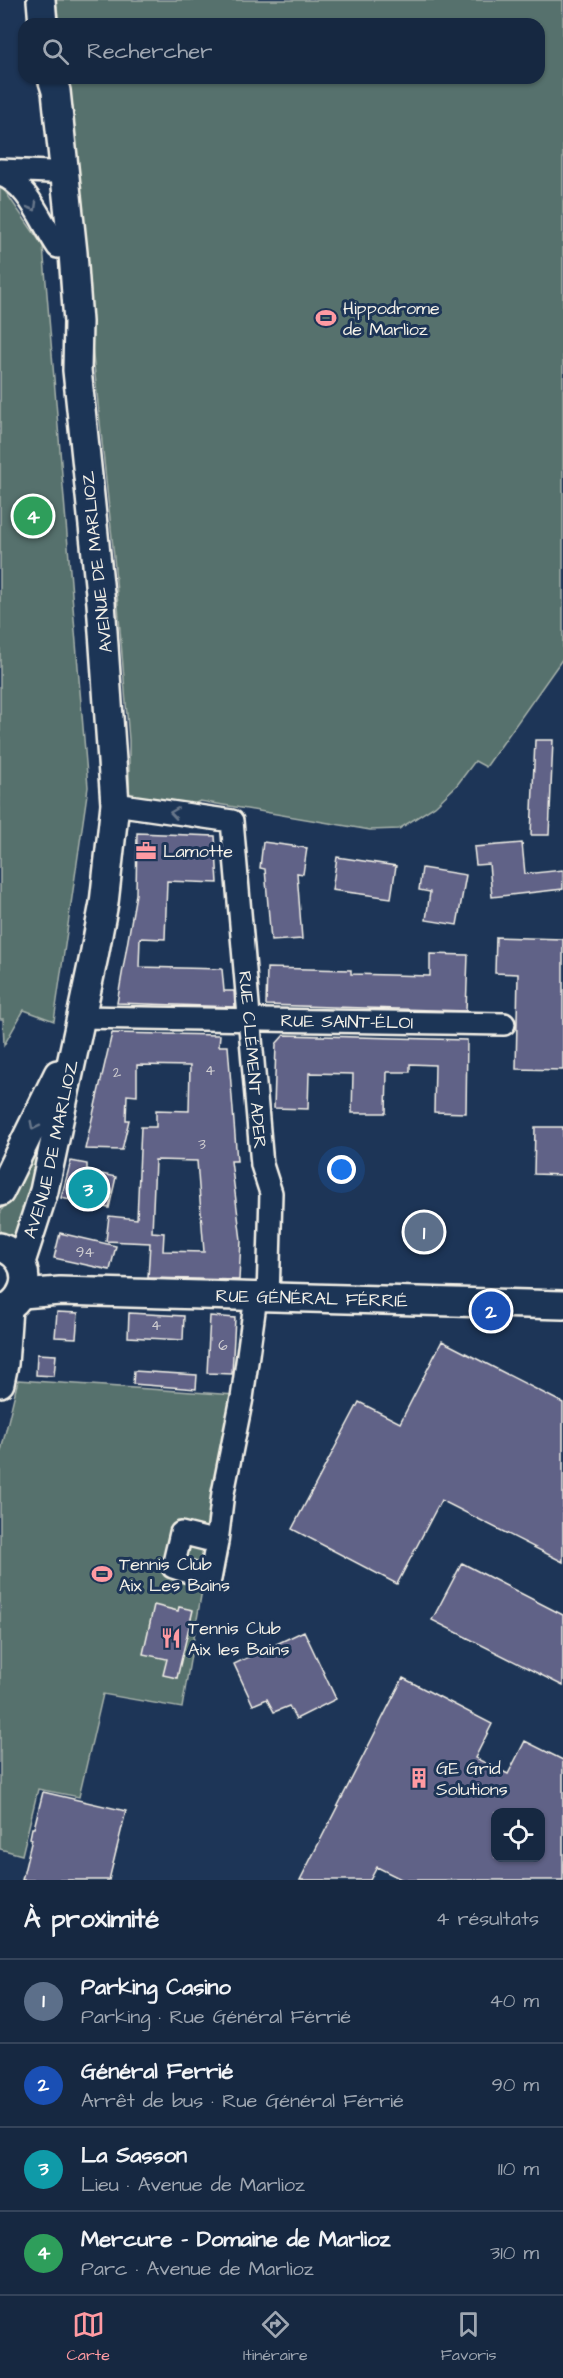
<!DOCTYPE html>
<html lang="fr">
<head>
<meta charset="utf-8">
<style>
	body { margin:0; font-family:"Architects Daughter",sans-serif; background:#1f3048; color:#f1f3f6 }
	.controls { position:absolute; right:18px; bottom:18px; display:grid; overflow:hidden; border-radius:12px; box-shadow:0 2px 4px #0004 }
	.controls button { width:54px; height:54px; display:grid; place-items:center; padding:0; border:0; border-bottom:2px solid #35445a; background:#162841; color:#f1f3f6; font:30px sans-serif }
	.you { position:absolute; left:342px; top:1170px; width:21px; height:21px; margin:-15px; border:4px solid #fff; border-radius:50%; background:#1a73e8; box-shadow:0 0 0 9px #1a73e833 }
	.badge { display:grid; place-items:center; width:39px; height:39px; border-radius:50%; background:#ff9aa2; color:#fff; font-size:20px; font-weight:700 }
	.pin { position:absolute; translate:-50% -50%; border:3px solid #fff; box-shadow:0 2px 6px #0006 }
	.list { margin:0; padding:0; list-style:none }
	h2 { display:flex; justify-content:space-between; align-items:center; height:78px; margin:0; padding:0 24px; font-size:26px }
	h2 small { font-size:20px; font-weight:400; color:#9ea6b1 }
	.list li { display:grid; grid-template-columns:39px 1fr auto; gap:18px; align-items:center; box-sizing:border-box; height:84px; padding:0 24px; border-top:2px solid #35445a }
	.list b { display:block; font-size:22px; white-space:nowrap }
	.list p { margin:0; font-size:20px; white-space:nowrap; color:#9ea6b1 }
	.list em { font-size:20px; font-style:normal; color:#9ea6b1 }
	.icon { flex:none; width:33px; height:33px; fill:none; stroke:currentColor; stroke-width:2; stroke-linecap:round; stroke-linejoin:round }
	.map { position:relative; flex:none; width:563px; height:1880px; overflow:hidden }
	.search { position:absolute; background:#162841; box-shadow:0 2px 4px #0004; left:18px; right:18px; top:18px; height:66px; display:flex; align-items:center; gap:15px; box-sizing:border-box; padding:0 21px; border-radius:18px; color:#9ea6b1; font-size:22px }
	.sheet { height:414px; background:#162841 }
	nav { display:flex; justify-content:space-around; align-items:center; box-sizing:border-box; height:84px; border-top:2px solid #35445a; background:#162841; font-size:16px; color:#9ea6b1 }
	nav a { display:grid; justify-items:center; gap:3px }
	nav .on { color:#ff9aa2 }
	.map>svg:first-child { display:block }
	.green { fill:#57716d; stroke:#a6b1aa; stroke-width:1.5 }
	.building { fill:#606287; stroke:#f4f1e8; stroke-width:1.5; fill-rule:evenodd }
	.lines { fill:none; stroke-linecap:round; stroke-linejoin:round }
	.minor-casing { stroke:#f4f1e8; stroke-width:26 }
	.major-casing { stroke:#f4f1e8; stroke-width:32 }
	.minor { stroke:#1d3557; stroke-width:21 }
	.major { stroke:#1d3557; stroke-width:27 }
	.oneway { stroke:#68778a }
	.labels { text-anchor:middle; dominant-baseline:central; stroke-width:6; stroke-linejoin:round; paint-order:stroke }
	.number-label { font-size:15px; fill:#cfcdd0 }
	.poi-label { font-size:18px; fill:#f4f1e8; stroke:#1d3557; text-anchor:start }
	.street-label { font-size:18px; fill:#f4f1e8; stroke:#1d3557 }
</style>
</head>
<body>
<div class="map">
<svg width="563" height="1880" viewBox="0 0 563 1880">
	<rect width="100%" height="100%" fill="#1d3557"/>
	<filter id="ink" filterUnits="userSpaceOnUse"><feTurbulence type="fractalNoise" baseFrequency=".0167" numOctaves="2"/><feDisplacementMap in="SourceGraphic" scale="12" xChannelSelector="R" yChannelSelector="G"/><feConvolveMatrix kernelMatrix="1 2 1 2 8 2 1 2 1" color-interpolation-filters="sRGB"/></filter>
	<g filter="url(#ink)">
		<!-- green -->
		<path class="green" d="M56,0h507v658l-77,109 -11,-6 -18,24 -22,21 -36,23 -29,1 -170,-29 -6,3 -65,-8v-56l-15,-183 -50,-479h475v-54h-480z
			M0,184l43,62 45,541 -34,234 -30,-11 -20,35 -1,-26h-3z
			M32,1153l7,1 -18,85 -21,-7v-18l27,-58z
			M18,1380l217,15 -53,313 -79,-14 -24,103 -41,-8 -16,66 -22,-6v-394z"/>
		<!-- building -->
		<path class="building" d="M535,740h18l-4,95h-18z
			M137,833l78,3 3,47 -51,-2 -2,58 -25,-1 -1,29 83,2 2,22h10l1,16 -118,-4 19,-109z
			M263,842l44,6 -4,26 -6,-1 5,66 -31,2 -6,-72 -5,-1z
			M522,843l3,31 38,-4v19l-71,8 -3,-33 -13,1 -2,-18z
			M337,857l59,9 -5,32 -59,-8z
			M422,868l44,7 -9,50 -31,-5 4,-28 -11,-2z
			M496,937l67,2v131l-47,-1 2,-95 -23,-1z
			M430,954l38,1 -2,56 -200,-6 1,-37 84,2v4l79,2z
			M112,1033l108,2 -1,11h9l9,115h-6l10,79 -2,40 -91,-2 2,-35 -44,-2 3,-25 28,3 4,-92h15v-17l33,1 1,-45 -53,-1v31l-10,-1 -1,25h3l-7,30 -37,-1zM155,1160l42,1 7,91 -41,-1 1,-18 -12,-1z
			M284,1035l183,5 -1,73 -32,-1 1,-47 -25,-1v8h-23l-1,41h-34l1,-39 -44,-1 -1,36 -34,-1 2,-64z
			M535,1127h28v48l-29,-1z
			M71,1161l16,3v7l29,6 -7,31 -48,-10z
			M60,1233l56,13 -6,24 -56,-12z
			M57,1312l21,1 -2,25 -21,-1z
			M129,1313l55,3 -1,24 -55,-3z
			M210,1316l25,2 -3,56 -25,-1z
			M442,1341l121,62v159l-122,-62 -44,84 -105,-55 67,-127 41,21z
			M37,1354l19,1 -2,21 -18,-1z
			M134,1371l63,4 -1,14 -63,-5z
			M462,1563l101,52v71l-131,-66z
			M154,1605l24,6 1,-4 14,3 -16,68 -14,-3 4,-16 -24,-5z
			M304,1631l32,68 -40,20 -7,-13 -15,6 -7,-13 -14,6 -19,-41z
			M403,1678l89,46 -17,34 33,16 17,-33 38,19v120h-160l-26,-13 -7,13h-70zM495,1812h45v45h-45z
			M43,1792l83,19 -17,69h-87l10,-41 -2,-1 2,-10h2z"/>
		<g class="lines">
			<!-- minor casing -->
			<g class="minor-casing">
				<g id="minor">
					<path d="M0,170l50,2"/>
					<path d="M0,175c28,8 42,49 58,72"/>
					<path id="s1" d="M115,804l117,17 30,344 9,28 -3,105"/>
					<path id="s2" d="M80,1017l424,7"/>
					<path d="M217,1542l-7,37 -37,-12 8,-34 36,9 6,-49 19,-95 14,-101"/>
				</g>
			</g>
			<!-- major casing -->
			<g class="major-casing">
				<g id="major">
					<path d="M41,0l2,24"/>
					<path d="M0,1192l58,-118"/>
					<path d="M0,1247c34,11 32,52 0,64"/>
					<path id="s3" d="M21,1262l23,-71 50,-235 10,-53 11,-99 -14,-201 -24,-233 1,-48 -5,-69 -17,-162 -4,-13"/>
					<path id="s4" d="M22,1294l38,-3 503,14"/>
					<path d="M0,1383l4,-19 4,-56"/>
				</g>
			</g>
			<!-- minor -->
			<use href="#minor" class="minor"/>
			<!-- major -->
			<use href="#major" class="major"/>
		</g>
		<!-- one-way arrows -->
		<defs><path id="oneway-chevron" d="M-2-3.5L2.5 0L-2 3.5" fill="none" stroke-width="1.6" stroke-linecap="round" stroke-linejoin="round" transform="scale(1.5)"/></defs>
		<g class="oneway">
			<use href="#oneway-chevron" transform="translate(33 207) rotate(60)"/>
			<use href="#oneway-chevron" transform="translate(174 813) rotate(-172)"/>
			<use href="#oneway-chevron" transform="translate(34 1126) rotate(117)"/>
		</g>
	</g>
	<!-- icons -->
	<defs>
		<g id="stadium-bare" transform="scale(1.62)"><path d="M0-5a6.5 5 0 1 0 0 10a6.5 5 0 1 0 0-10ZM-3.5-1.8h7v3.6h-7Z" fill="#ff9aa2" stroke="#1d3557" stroke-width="2.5" paint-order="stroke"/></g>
		<g id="office-bare" transform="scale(1.62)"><path d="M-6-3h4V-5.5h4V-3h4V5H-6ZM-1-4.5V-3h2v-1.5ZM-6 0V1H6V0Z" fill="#ff9aa2" stroke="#1d3557" stroke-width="2.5" paint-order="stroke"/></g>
		<g id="restaurant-bare" transform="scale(1.62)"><path d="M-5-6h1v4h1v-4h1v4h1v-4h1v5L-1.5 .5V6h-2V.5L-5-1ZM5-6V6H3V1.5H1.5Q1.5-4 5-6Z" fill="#ff9aa2" stroke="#1d3557" stroke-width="2.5" paint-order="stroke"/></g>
		<g id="building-bare" transform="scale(1.62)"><path d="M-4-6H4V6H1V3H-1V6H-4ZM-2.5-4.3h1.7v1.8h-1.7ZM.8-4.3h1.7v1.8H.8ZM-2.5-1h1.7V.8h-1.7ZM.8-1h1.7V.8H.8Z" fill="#ff9aa2" stroke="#1d3557" stroke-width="2.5" paint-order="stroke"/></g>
	</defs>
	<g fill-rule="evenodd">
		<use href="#stadium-bare" x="326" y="318"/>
		<use href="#office-bare" x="146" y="851"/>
		<use href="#stadium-bare" x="102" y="1574"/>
		<use href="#restaurant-bare" x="171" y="1638"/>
		<use href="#building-bare" x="419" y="1778"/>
	</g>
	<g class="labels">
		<!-- number labels -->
		<g class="number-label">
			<text x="210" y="1070">4</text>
			<text x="117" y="1072">2</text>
			<text x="202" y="1144">3</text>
			<text x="85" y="1252">94</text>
			<text x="156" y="1325">4</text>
			<text x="223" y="1345">6</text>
		</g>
		<!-- poi labels -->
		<g class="poi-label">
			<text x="343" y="308">Hippodrome<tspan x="343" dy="21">de Marlioz</tspan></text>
			<text x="163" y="851">Lamotte</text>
			<text x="119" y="1564">Tennis Club<tspan x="119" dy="21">Aix Les Bains</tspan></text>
			<text x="188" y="1628">Tennis Club<tspan x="188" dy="21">Aix les Bains</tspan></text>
			<text x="436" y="1768">GE Grid<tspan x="436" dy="21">Solutions</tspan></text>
		</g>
		<!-- street labels -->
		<g class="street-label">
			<text transform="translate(97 562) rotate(-96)">AVENUE DE MARLIOZ</text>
			<text stroke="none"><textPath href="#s2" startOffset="267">RUE SAINT-ÉLOI</textPath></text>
			<text stroke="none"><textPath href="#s1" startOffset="358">RUE CLÉMENT ADER</textPath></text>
			<text stroke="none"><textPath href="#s3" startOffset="117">AVENUE DE MARLIOZ</textPath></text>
			<text stroke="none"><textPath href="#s4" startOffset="290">RUE GÉNÉRAL FÉRRIÉ</textPath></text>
		</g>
	</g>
</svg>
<div class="controls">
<button><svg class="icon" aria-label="locate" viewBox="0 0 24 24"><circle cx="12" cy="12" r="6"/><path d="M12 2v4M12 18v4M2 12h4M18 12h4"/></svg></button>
</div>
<div class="you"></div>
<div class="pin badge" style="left:424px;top:1232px;background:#5c6f8a">1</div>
<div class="pin badge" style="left:491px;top:1311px;background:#1a4fb4">2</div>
<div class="pin badge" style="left:88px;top:1189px;background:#0f9aa8">3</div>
<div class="pin badge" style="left:33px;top:516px;background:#2e9e5b">4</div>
<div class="search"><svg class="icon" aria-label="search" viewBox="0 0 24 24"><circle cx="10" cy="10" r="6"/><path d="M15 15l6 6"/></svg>Rechercher</div>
</div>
<section class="sheet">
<h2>À proximité<small>4 résultats</small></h2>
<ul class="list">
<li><span class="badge" style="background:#5c6f8a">1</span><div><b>Parking Casino</b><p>Parking · Rue Général Férrié</p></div><em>40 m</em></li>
<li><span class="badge" style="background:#1a4fb4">2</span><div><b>Général Ferrié</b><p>Arrêt de bus · Rue Général Férrié</p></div><em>90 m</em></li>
<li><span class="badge" style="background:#0f9aa8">3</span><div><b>La Sasson</b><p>Lieu · Avenue de Marlioz</p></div><em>110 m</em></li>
<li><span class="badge" style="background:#2e9e5b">4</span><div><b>Mercure - Domaine de Marlioz</b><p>Parc · Avenue de Marlioz</p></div><em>310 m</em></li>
</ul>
</section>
<nav>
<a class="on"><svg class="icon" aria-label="map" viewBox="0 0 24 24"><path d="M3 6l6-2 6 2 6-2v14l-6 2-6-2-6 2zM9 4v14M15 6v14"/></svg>Carte</a>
<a><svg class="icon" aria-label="directions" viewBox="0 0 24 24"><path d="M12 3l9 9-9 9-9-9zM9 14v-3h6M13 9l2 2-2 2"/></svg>Itinéraire</a>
<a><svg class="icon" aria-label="saved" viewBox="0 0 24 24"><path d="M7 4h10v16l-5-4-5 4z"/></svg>Favoris</a>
</nav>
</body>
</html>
